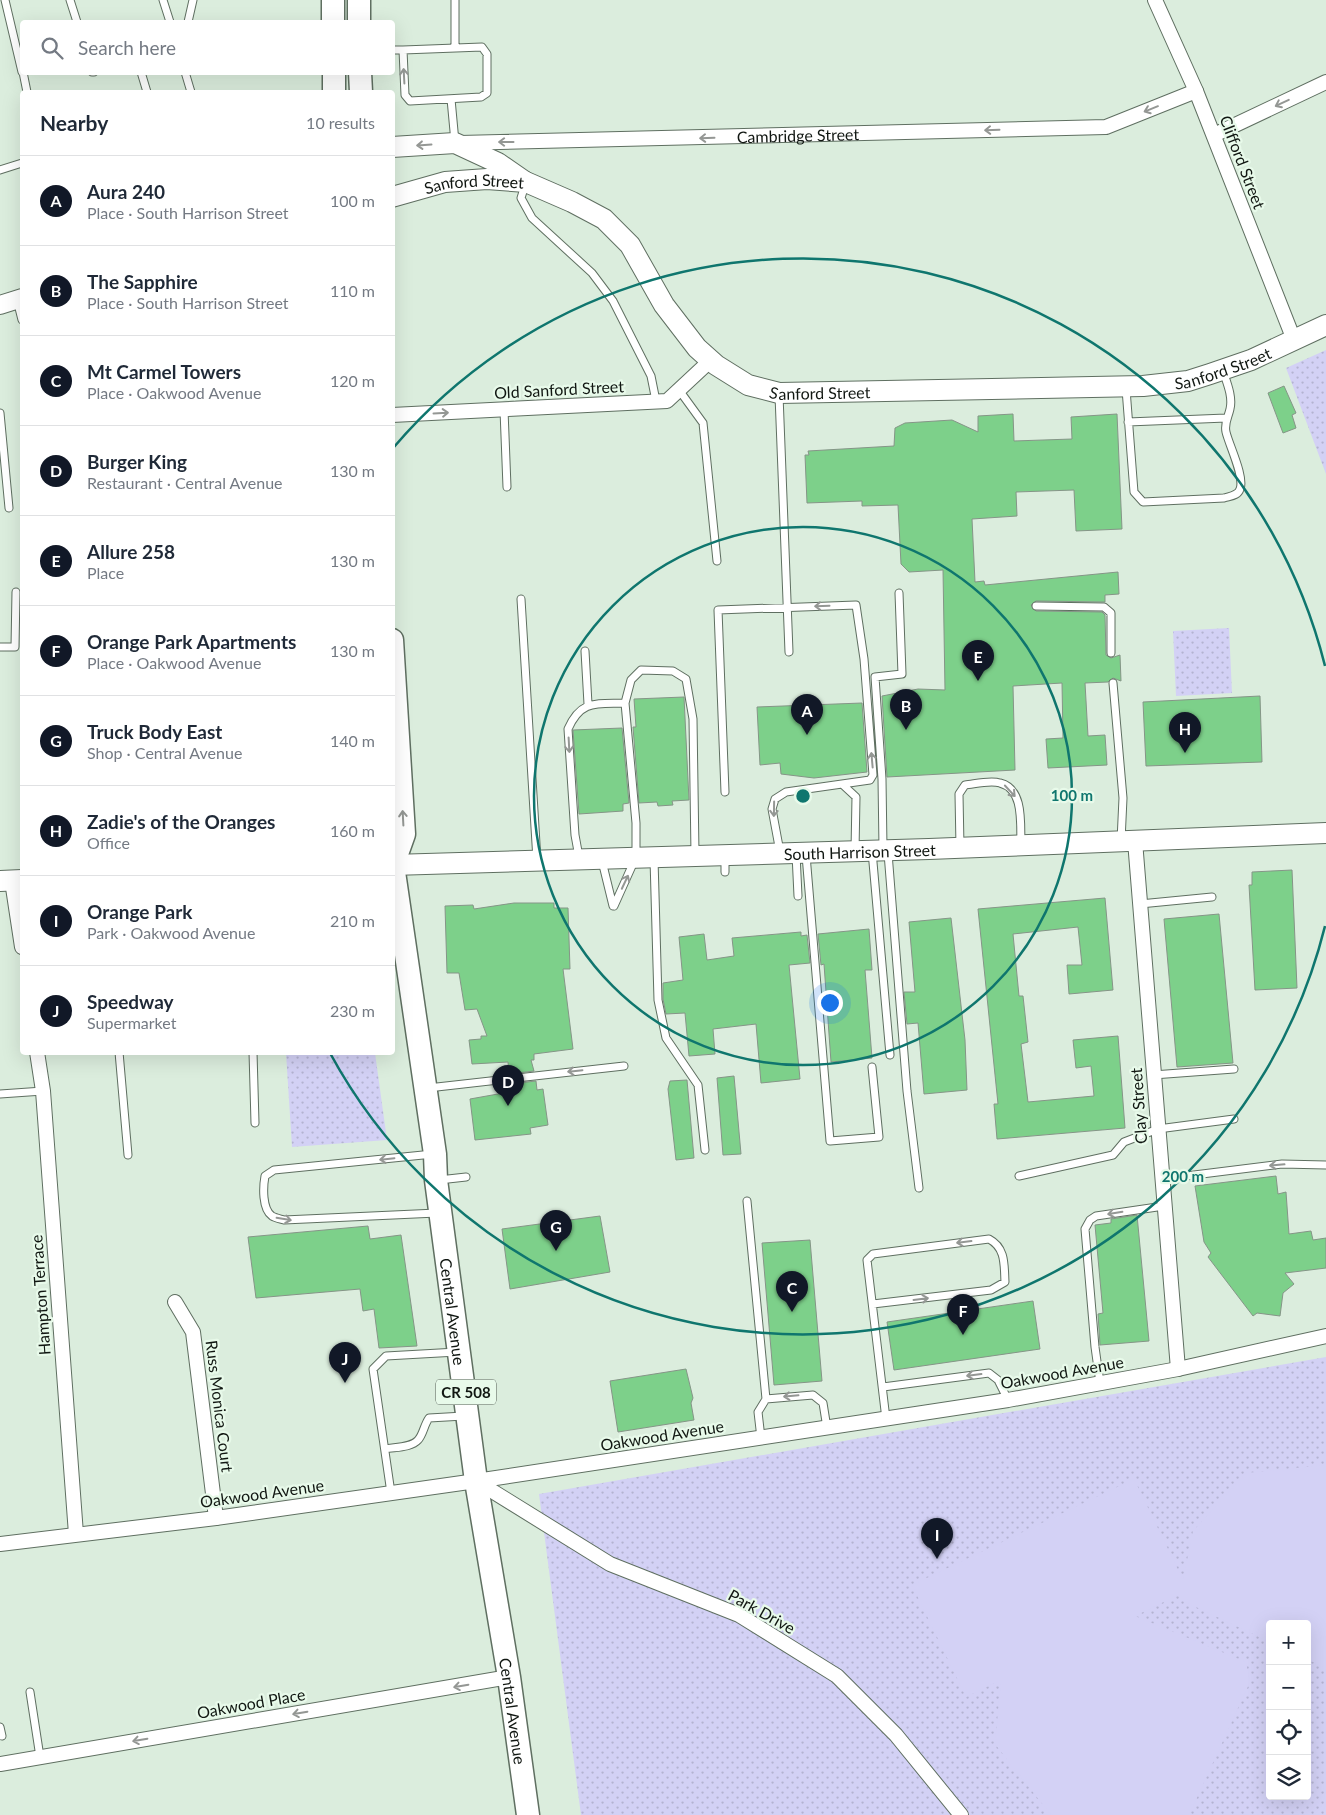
<!DOCTYPE html>
<html lang="en">
<head>
<meta charset="utf-8">
<style>
	body { margin:0; font-family:Lato,sans-serif; background:#f2f2f3; color:#1f2937 }
	.controls { position:absolute; right:15px; bottom:15px; display:grid; overflow:hidden; border-radius:5px; box-shadow:0 5px 20px #0002 }
	.controls button { width:45px; height:45px; display:grid; place-items:center; padding:0; border:0; border-bottom:1px solid #e0e1e3; background:#fff; color:#1f2937; font:25px sans-serif }
	.you { position:absolute; left:829px; top:1002px; width:18px; height:18px; margin:-12px; border:4px solid #fff; border-radius:50%; background:#1a73e8; box-shadow:0 0 0 8px #1a73e833 }
	.badge { display:grid; place-items:center; width:32px; height:32px; border-radius:50%; background:#111827; color:#fff; font-size:16px; font-weight:700 }
	.pin { position:absolute; translate:-50% -41px; filter:drop-shadow(0 1px 2px #0008) }
	.pin::after { content:''; position:absolute; top:26px; width:18px; height:15px; background:inherit; clip-path:polygon(0 0,100% 0,50% 100%) }
	.list { margin:0; padding:0; list-style:none }
	h2 { display:flex; justify-content:space-between; align-items:center; height:65px; margin:0; padding:0 20px; font-size:21px }
	h2 small { font-size:16px; font-weight:400; color:#747a83 }
	.list li { display:grid; grid-template-columns:32px 1fr auto; gap:15px; align-items:center; box-sizing:border-box; height:90px; padding:0 20px; border-top:1px solid #e0e1e3 }
	.list b { display:block; font-size:19px; white-space:nowrap }
	.list p { margin:0; font-size:16px; white-space:nowrap; color:#747a83 }
	.list em { font-size:16px; font-style:normal; color:#747a83 }
	.icon { flex:none; width:28px; height:28px; fill:none; stroke:currentColor; stroke-width:2; stroke-linecap:round; stroke-linejoin:round }
	.map { position:relative; flex:none; width:1326px; height:1815px; overflow:hidden }
	.search { position:absolute; background:#fff; box-shadow:0 5px 20px #0002; left:20px; top:20px; width:375px; height:55px; display:flex; align-items:center; gap:12px; box-sizing:border-box; padding:0 18px; border-radius:5px; color:#747a83; font-size:19px }
	.panel { position:absolute; background:#fff; box-shadow:0 5px 20px #0002; left:20px; top:90px; width:375px; height:965px; border-radius:5px }
	.map>svg:first-child { display:block }
	.grass { fill:url(#grass-dots); fill-rule:evenodd }
	.pitch { fill:#d3d1f5 }
	.building { fill:#7dd08a; stroke:#859587 }
	.lines { fill:none; stroke-linecap:round; stroke-linejoin:round }
	.service-casing { stroke:#5f6f61; stroke-width:9 }
	.minor-casing { stroke:#5f6f61; stroke-width:16 }
	.tertiary-casing { stroke:#5f6f61; stroke-width:20 }
	.secondary-casing { stroke:#5f6f61; stroke-width:22 }
	.primary-casing { stroke:#5f6f61; stroke-width:25 }
	.service { stroke:#fff; stroke-width:7 }
	.minor { stroke:#fff; stroke-width:14 }
	.tertiary { stroke:#fff; stroke-width:18 }
	.secondary { stroke:#fff; stroke-width:20 }
	.primary { stroke:#fff; stroke-width:22 }
	.oneway { stroke:#949794 }
	.ring { fill:none; stroke:#0f766e; stroke-width:2.5 }
	.labels { text-anchor:middle; dominant-baseline:central; stroke-width:4.5; stroke-linejoin:round; paint-order:stroke }
	.shield { fill:#e8faea; stroke:#525b53; stroke-width:1 }
	.shield-label { font-size:15px; font-weight:bold; fill:#111712 }
	.street-label { font-size:16px; fill:#111712; stroke:#e8faea }
	.centre { fill:#0f766e; stroke:#e8faea; stroke-width:2.5 }
	.ring-label { font-size:15px; text-anchor:middle; font-weight:bold; fill:#0f766e; stroke:#e8faea; stroke-width:4.5; stroke-linejoin:round; paint-order:stroke }
</style>
</head>
<body>
<div class="map">
<svg width="1326" height="1815" viewBox="0 0 1326 1815">
	<defs>
		<pattern id="grass-dots" width="8" height="8" patternUnits="userSpaceOnUse" patternTransform="scale(1.25)"><rect width="8" height="8" fill="#d3d1f5"/><path d="M2 2h.1M6 6h.1" fill="none" stroke="#b4b3d1" stroke-width="1.8" stroke-linecap="round"/></pattern>
	</defs>
	<rect width="100%" height="100%" fill="#dbeddd"/>
	<!-- grass -->
	<path class="grass" d="M1326,350v124l-40,-106z
		M1229,628l3,65 -56,3 -3,-65z
		M286,1053h89l12,87 -95,7z
		M1326,1357v458h-745l-42,-321zM1270,1624h37v172h-37z"/>
	<!-- pitch -->
	<path class="pitch" d="M1326,1465v203l-19,-9v-35h-37v18l-91,-43 1,-5 -45,22 111,46 4,20 -61,133h-138l-56,-71 6,-64 -35,17 -54,-112 222,-106 49,101 10,-49 53,-58z"/>
	<!-- building -->
	<path class="building" d="M1284,386l12,27 -4,2 4,13 -13,5 -15,-40z
		M1013,414l1,27 58,-2 -1,-22 46,-3 5,115 -46,2 -2,-41 -58,2 1,24 -45,3 3,63 9,-1 1,4 133,-13 1,22 -14,1v7l-69,-1 -5,4 5,6 66,1 3,3 1,40 5,3 9,-3 1,26 -8,-3 -5,4 -23,1 3,53 17,-1 2,30 -59,3 -2,-29 17,-1 -1,-55 -49,3 2,84 -128,7 -5,-81 36,-7 27,1 -2,-120 -34,2 -8,-8 -3,-59 -36,1v-5l-55,2 -2,-48h4l-1,-4 86,-5 1,-18 10,-5 47,-3 26,12v-16z
		M1260,696l2,66 -116,4 -3,-64z
		M684,697l5,103 -17,1 1,4 -15,1 -1,-4 -18,1 -6,-76h3l-2,-28z
		M862,703l5,69 -53,6 -33,-4 -1,-11 -20,2 -3,-58z
		M622,728l7,75 -6,1v7l-44,3 -6,-84z
		M1292,870l5,118 -42,2 -6,-105h3v-13z
		M1105,898l8,92 -44,4 -2,-29h15l-4,-38 -65,7 6,62h4l5,46 -7,2 7,58 66,-6 -3,-30 -15,2 -3,-28 45,-4 7,92 -128,11 -3,-35h4l-20,-195z
		M514,903h40v5h14l2,61h-7l10,80 -39,5v6h-3l3,11 -25,3 -1,-12 -36,2 -3,-24 12,-1v-3h6l-10,-27 -12,1 -6,-37h-12l-2,-67 28,-1 1,4z
		M1219,914l14,149 -56,4 -13,-148z
		M951,918l14,122 2,50 -43,4 -6,-71 -11,1 -3,-32h11l-6,-70z
		M869,929l3,41h-7l7,88 -41,4 -7,-98 -3,1 -3,-31z
		M801,932v4l6,-1 3,28 -21,2 11,114 -39,4 -5,-59 -43,5 2,25 -26,2 -4,-43 -19,1 -3,-15v-16l20,-3 -4,-43 25,-3 3,26 27,-4 -2,-18z
		M734,1076l7,78 -18,1 -6,-77z
		M687,1080l7,78 -18,2 -8,-71 2,-8z
		M536,1081l1,9 6,-1 5,36 -18,3 1,6 -56,6 -5,-41 39,-7v-8z
		M1276,1176l2,18 8,-2 3,42 22,-3 2,9 13,-2v30l-41,5 9,11 -11,9 -3,23 -23,-3 -4,3 -45,-59 3,-4 -7,-11 -9,-56z
		M1137,1215l12,126 -49,4 -2,-31 5,-1 -8,-88 16,-2v-4z
		M600,1216l10,56 -100,17 -8,-60z
		M368,1226l2,13 31,-4 16,111 -38,2 -5,-39 -11,2 -3,-22 -104,9 -8,-61z
		M810,1240l12,141 -48,4 -12,-142z
		M1033,1301l7,48 -146,21 -7,-48z
		M686,1369l7,29 -2,5 3,17 -76,12 -8,-51z"/>
	<g class="lines">
		<!-- service casing -->
		<g class="service-casing">
			<path id="service" d="M5,0l17,72
				M70,0l7,22
				M163,0l7,22
				M188,22l5,-22
				M455,48v-48
				M392,50h11l79,-3 5,7v39l-6,4 -71,4 -5,-6 -2,-45
				M23,72l4,20
				M92,72h2
				M141,72l6,20
				M185,72l6,20
				M451,99l4,43
				M0,170l22,-7
				M525,185l-4,13 11,20 60,55 21,28 38,75 5,25
				M17,300l5,20
				M1126,389l8,103 9,10 81,-4c6,-2 14,-2 16,-9 5,-12 -11,-44 -14,-57 -2,-9 2,-14 4,-23 3,-12 -3,-26 -7,-38
				M679,390l24,33 14,138
				M779,395l10,257
				M504,410l3,77
				M0,413l9,95
				M1128,422l98,-4
				M521,599l16,261
				M1036,606l68,1 7,6v40
				M0,647h15l1,-55
				M585,651l3,53
				M1113,683l10,115 -2,43
				M725,792l-7,-182 138,-5 8,54 9,116 -3,5 -28,4
				M960,847l-1,-53 6,-9c10,-1 25,-5 35,-2 25,6 20,43 21,62
				M883,848l-1,-69 -7,-102 27,-3 -3,-81
				M872,851l18,204
				M780,852l-8,-43 3,-10 11,-7 56,-8 14,13 -1,54
				M888,853l19,238 12,97
				M796,854l2,42
				M806,855l24,286 49,-4 -7,-70
				M579,857l-4,-22 -7,-106c13,-30 29,-25 57,-26
				M725,857v15
				M654,859l4,141 8,38 32,47 7,65
				M602,861l11,45
				M1140,904l72,-7
				M614,906l22,-49v-34l-11,-120 6,-23 10,-10 32,1 13,8 7,40 2,135
				M119,1052l9,103
				M253,1052l2,71
				M1153,1075l81,-6
				M428,1088l196,-22
				M0,1094l43,-3
				M433,1154l-159,16 -9,6c-2,11 -3,33 7,40 3,2 9,3 12,4l153,-7
				M1019,1176l94,-21 11,-13 34,-13 76,-10
				M1162,1179l120,-15 44,1
				M439,1180l27,-3
				M747,1201l19,198 -8,13 3,26
				M873,1304l118,-14 14,-8c-1,-17 1,-34 -16,-43l-116,15 -6,6 19,159
				M1100,1383l-5,-36 -10,-118 5,-9 6,-4 68,-10
				M883,1387l106,-14 9,7 10,20
				M766,1399l47,-4 10,8 4,25
				M385,1449c10,-2 26,-1 33,-9 5,-5 6,-15 11,-22l35,-2
				M391,1493l-18,-124 13,-13 71,-4
				M30,1692l10,65
				M0,1727l2,9"/>
		</g>
		<!-- minor casing -->
		<g class="minor-casing">
			<g id="minor">
				<path d="M1155,0l41,91 98,249"/>
				<path d="M1214,135l112,-53"/>
				<path id="s1" d="M460,143l646,-16 90,-36"/>
				<path d="M392,415l275,-14 44,-41"/>
				<path d="M1135,841l43,528"/>
				<path d="M12,881l10,66"/>
				<path d="M37,1052l6,39 33,443"/>
				<path d="M175,1302l18,30 23,186"/>
				<path d="M476,1481l134,83 129,51 98,61 59,59 65,80"/>
				<path d="M0,1544l216,-26 260,-37 532,-81 170,-31 148,-33"/>
				<path d="M0,1764l509,-87"/>
			</g>
		</g>
		<!-- tertiary casing -->
		<g class="tertiary-casing">
			<path id="tertiary" d="M0,305l22,-7"/>
		</g>
		<!-- secondary casing -->
		<g class="secondary-casing">
			<g id="secondary">
				<path d="M392,147l63,-4 43,20 26,18"/>
				<path id="s2" d="M392,197l53,-15 42,-3 39,3 46,20 32,17 26,26 34,60 33,43 19,17 32,20 31,8 364,-7 45,-5 22,-7 41,-14 75,-35"/>
				<path id="s3" d="M392,865l537,-16 397,-16"/>
				<path d="M0,881l22,-1"/>
			</g>
		</g>
		<!-- primary casing -->
		<g class="primary-casing">
			<g id="primary">
				<path d="M333,0v22"/>
				<path d="M359,0v22"/>
				<path d="M334,72v20"/>
				<path d="M360,72l1,20"/>
				<path id="s4" d="M392,640l12,194 -11,31 42,289 1,26 40,301 33,196 19,138"/>
			</g>
		</g>
		<!-- service -->
		<use href="#service" class="service"/>
		<!-- minor -->
		<use href="#minor" class="minor"/>
		<!-- tertiary -->
		<use href="#tertiary" class="tertiary"/>
		<!-- secondary -->
		<use href="#secondary" class="secondary"/>
		<!-- primary -->
		<use href="#primary" class="primary"/>
	</g>
	<!-- one-way arrows -->
	<defs><path id="oneway-shaft" d="M-6 0H5M1.5-3L5.5 0L1.5 3" fill="none" stroke-width="1.6" stroke-linecap="round" stroke-linejoin="round" transform="scale(1.25)"/></defs>
	<g class="oneway">
		<use href="#oneway-shaft" transform="translate(404 76) rotate(-93)"/>
		<use href="#oneway-shaft" transform="translate(1282 103) rotate(155)"/>
		<use href="#oneway-shaft" transform="translate(1151 109) rotate(158)"/>
		<use href="#oneway-shaft" transform="translate(992 130) rotate(178)"/>
		<use href="#oneway-shaft" transform="translate(707 138) rotate(178)"/>
		<use href="#oneway-shaft" transform="translate(506 142) rotate(180)"/>
		<use href="#oneway-shaft" transform="translate(424 145) rotate(176)"/>
		<use href="#oneway-shaft" transform="translate(441 413) rotate(-3)"/>
		<use href="#oneway-shaft" transform="translate(822 606) rotate(178)"/>
		<use href="#oneway-shaft" transform="translate(569 745) rotate(87)"/>
		<use href="#oneway-shaft" transform="translate(872 760) rotate(-95)"/>
		<use href="#oneway-shaft" transform="translate(1010 791) rotate(47)"/>
		<use href="#oneway-shaft" transform="translate(774 809) rotate(91)"/>
		<use href="#oneway-shaft" transform="translate(403 818) rotate(-93)"/>
		<use href="#oneway-shaft" transform="translate(625 882) rotate(-65)"/>
		<use href="#oneway-shaft" transform="translate(575 1071) rotate(174)"/>
		<use href="#oneway-shaft" transform="translate(387 1159) rotate(174)"/>
		<use href="#oneway-shaft" transform="translate(1277 1165) rotate(175)"/>
		<use href="#oneway-shaft" transform="translate(1115 1213) rotate(171)"/>
		<use href="#oneway-shaft" transform="translate(284 1219) rotate(9)"/>
		<use href="#oneway-shaft" transform="translate(964 1242) rotate(173)"/>
		<use href="#oneway-shaft" transform="translate(921 1299) rotate(-7)"/>
		<use href="#oneway-shaft" transform="translate(974 1375) rotate(173)"/>
		<use href="#oneway-shaft" transform="translate(791 1396) rotate(175)"/>
		<use href="#oneway-shaft" transform="translate(461 1686) rotate(170)"/>
		<use href="#oneway-shaft" transform="translate(300 1713) rotate(170)"/>
		<use href="#oneway-shaft" transform="translate(140 1740) rotate(170)"/>
	</g>
	<!-- distance rings -->
	<g class="ring">
		<circle cx="803" cy="796" r="269"/>
		<path d="M1325 926A538 538 0 0 1 330 1053M394 447A538 538 0 0 1 1325 666"/>
	</g>
	<g class="labels">
		<!-- shield labels -->
		<rect class="shield" x="436" y="1379.5" width="60" height="25" rx="4"/>
		<g class="shield-label">
			<text x="466" y="1392">CR 508</text>
		</g>
		<!-- street labels -->
		<g class="street-label">
			<text stroke="none"><textPath href="#s1" startOffset="338">Cambridge Street</textPath></text>
			<text transform="translate(1243 162) rotate(69)">Clifford Street</text>
			<text stroke="none"><textPath href="#s2" startOffset="84">Sanford Street</textPath></text>
			<text stroke="none"><textPath href="#s2" startOffset="924">Sanford Street</textPath></text>
			<text transform="translate(559 389) rotate(-3)">Old Sanford Street</text>
			<text stroke="none"><textPath href="#s2" startOffset="519">Sanford Street</textPath></text>
			<text stroke="none"><textPath href="#s3" startOffset="468">South Harrison Street</textPath></text>
			<text transform="translate(1138 1106) rotate(-94)">Clay Street</text>
			<text transform="translate(40 1295) rotate(-94)">Hampton Terrace</text>
			<text stroke="none"><textPath href="#s4" startOffset="678">Central Avenue</textPath></text>
			<text transform="translate(1062 1372) rotate(-10)">Oakwood Avenue</text>
			<text transform="translate(220 1406) rotate(83)">Russ Monica Court</text>
			<text transform="translate(662 1435) rotate(-9)">Oakwood Avenue</text>
			<text transform="translate(262 1493) rotate(-8)">Oakwood Avenue</text>
			<text transform="translate(762 1611) rotate(29)">Park Drive</text>
			<text transform="translate(251 1703) rotate(-10)">Oakwood Place</text>
			<text stroke="none"><textPath href="#s4" startOffset="1082">Central Avenue</textPath></text>
		</g>
	</g>
	<circle cx="803" cy="796" r="8" class="centre"/>
	<g class="ring-label">
		<text x="1072" y="801">100 m</text>
		<text x="1183" y="1182">200 m</text>
	</g>
</svg>
<div class="controls">
<button>+</button>
<button>−</button>
<button><svg class="icon" aria-label="locate" viewBox="0 0 24 24"><circle cx="12" cy="12" r="6"/><path d="M12 2v4M12 18v4M2 12h4M18 12h4"/></svg></button>
<button><svg class="icon" aria-label="layers" viewBox="0 0 24 24"><path d="M12 4l9 5-9 5-9-5zM3 14l9 5 9-5"/></svg></button>
</div>
<div class="you"></div>
<div class="pin badge" style="left:807px;top:735px">A</div>
<div class="pin badge" style="left:906px;top:730px">B</div>
<div class="pin badge" style="left:792px;top:1312px">C</div>
<div class="pin badge" style="left:508px;top:1106px">D</div>
<div class="pin badge" style="left:978px;top:681px">E</div>
<div class="pin badge" style="left:963px;top:1335px">F</div>
<div class="pin badge" style="left:556px;top:1251px">G</div>
<div class="pin badge" style="left:1185px;top:753px">H</div>
<div class="pin badge" style="left:937px;top:1559px">I</div>
<div class="pin badge" style="left:345px;top:1383px">J</div>
<div class="search"><svg class="icon" aria-label="search" viewBox="0 0 24 24"><circle cx="10" cy="10" r="6"/><path d="M15 15l6 6"/></svg>Search here</div>
<section class="panel">
<h2>Nearby<small>10 results</small></h2>
<ul class="list">
<li><span class="badge">A</span><div><b>Aura 240</b><p>Place · South Harrison Street</p></div><em>100 m</em></li>
<li><span class="badge">B</span><div><b>The Sapphire</b><p>Place · South Harrison Street</p></div><em>110 m</em></li>
<li><span class="badge">C</span><div><b>Mt Carmel Towers</b><p>Place · Oakwood Avenue</p></div><em>120 m</em></li>
<li><span class="badge">D</span><div><b>Burger King</b><p>Restaurant · Central Avenue</p></div><em>130 m</em></li>
<li><span class="badge">E</span><div><b>Allure 258</b><p>Place</p></div><em>130 m</em></li>
<li><span class="badge">F</span><div><b>Orange Park Apartments</b><p>Place · Oakwood Avenue</p></div><em>130 m</em></li>
<li><span class="badge">G</span><div><b>Truck Body East</b><p>Shop · Central Avenue</p></div><em>140 m</em></li>
<li><span class="badge">H</span><div><b>Zadie's of the Oranges</b><p>Office</p></div><em>160 m</em></li>
<li><span class="badge">I</span><div><b>Orange Park</b><p>Park · Oakwood Avenue</p></div><em>210 m</em></li>
<li><span class="badge">J</span><div><b>Speedway</b><p>Supermarket</p></div><em>230 m</em></li>
</ul>
</section>
</div>
</body>
</html>
